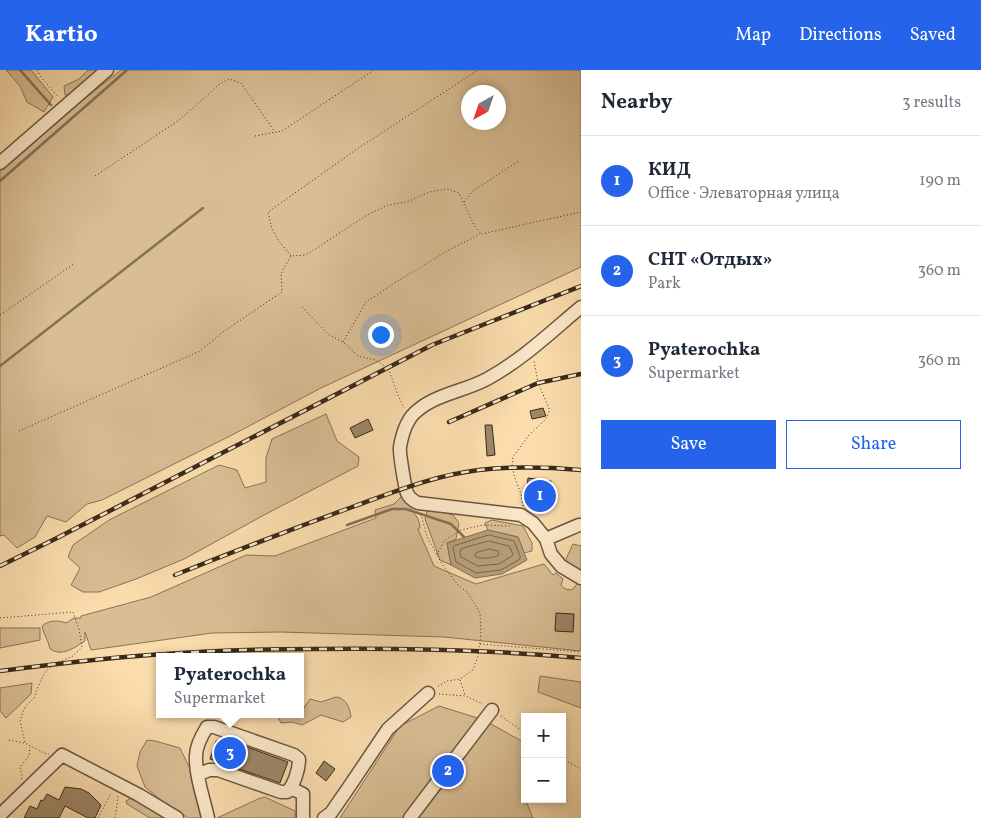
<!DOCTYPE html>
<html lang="en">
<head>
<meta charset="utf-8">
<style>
	body { margin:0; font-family:Vollkorn,serif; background:#f6f6f7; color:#1f2937 }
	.controls { position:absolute; right:15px; bottom:15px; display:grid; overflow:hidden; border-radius:0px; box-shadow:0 2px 8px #0003 }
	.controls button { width:45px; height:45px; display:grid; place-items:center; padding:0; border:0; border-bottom:1px solid #e0e1e3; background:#fff; color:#1f2937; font:25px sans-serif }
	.compass { position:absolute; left:461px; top:15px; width:45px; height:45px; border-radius:50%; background:#fff; box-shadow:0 2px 8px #0003; rotate:220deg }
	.you { position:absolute; left:380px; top:264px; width:18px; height:18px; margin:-12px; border:4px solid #fff; border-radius:50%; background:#1a73e8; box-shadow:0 0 0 8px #1a73e833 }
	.badge { display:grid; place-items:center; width:32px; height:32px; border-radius:50%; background:#2563eb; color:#fff; font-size:16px; font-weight:700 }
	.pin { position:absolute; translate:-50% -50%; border:2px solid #fff; box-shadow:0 1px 5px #0006 }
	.popup { position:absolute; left:156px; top:583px; width:148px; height:65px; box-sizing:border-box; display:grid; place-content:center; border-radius:0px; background:#fff; filter:drop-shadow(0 1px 4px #0005); font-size:16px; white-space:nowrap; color:#747a83 }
	.popup b { font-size:19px; color:#1f2937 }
	.popup::after { content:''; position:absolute; left:50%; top:100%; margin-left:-10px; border:10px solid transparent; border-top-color:#fff }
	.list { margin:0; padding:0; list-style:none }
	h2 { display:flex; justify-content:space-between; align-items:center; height:65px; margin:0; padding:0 20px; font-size:21px }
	h2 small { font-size:16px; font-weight:400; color:#747a83 }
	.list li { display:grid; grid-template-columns:32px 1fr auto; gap:15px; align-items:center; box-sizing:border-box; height:90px; padding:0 20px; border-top:1px solid #e0e1e3 }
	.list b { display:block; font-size:19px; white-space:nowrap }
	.list p { margin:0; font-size:16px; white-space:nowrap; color:#747a83 }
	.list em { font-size:16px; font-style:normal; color:#747a83 }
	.actions { display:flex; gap:10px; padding:15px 20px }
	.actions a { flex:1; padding:11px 0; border:1px solid #2563eb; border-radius:0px; text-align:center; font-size:18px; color:#2563eb }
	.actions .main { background:#2563eb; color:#fff }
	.map { position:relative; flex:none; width:581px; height:748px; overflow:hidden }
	header { display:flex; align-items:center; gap:30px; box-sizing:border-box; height:70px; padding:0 25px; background:#2563eb; color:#fff }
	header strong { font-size:24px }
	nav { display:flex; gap:28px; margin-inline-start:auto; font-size:18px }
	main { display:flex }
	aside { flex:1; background:#fff }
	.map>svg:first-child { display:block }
	.green { fill:#d9be94; stroke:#887458; fill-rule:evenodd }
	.water { fill:#b8a07b; stroke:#857155 }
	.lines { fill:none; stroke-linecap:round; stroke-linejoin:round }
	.shore { stroke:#78664b; stroke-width:1 }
	.stream { stroke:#857155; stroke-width:2.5 }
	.building { fill:#9d8767; stroke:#382b1b }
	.minor-casing { stroke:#685740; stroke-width:15 }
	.path { stroke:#382b1b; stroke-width:1; stroke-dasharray:1 2.5; stroke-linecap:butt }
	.minor { stroke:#fce8ca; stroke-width:12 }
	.rail-casing { stroke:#382b1b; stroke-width:4.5 }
	.rail { stroke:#fce8ca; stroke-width:2.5; stroke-dasharray:8; stroke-linecap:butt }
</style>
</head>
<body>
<header>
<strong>Kartio</strong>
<nav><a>Map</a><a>Directions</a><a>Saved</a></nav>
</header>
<main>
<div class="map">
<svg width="581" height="748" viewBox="0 0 581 748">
	<rect width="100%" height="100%" fill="#fadcad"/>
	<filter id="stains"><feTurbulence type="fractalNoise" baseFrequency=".004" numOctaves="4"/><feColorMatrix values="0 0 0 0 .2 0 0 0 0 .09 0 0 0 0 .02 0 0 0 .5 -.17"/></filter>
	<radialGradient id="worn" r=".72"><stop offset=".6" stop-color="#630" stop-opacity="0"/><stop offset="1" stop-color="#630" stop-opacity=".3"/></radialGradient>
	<!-- green -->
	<path class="green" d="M6,0h25l22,27 -9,15 -17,-10 -7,-16z
		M88,0h11l-28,24 -6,1 -1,-9 15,-7z
		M121,0h460v197l-260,121 -89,47 -130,65 -15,4 -21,18 -19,-6 -12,21 -18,11 -13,-13 -4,1v-366l22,-18 10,-12zM468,22h30v30h-30z
		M326,344l11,27 22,16 -1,9 -92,48 -82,45 -48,20 -37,13h-16l-12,-7 9,-17 -12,-11 5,-12 36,-25 110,-55 18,5 8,18 21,-6v-24l6,-19z
		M402,426l8,7c0,10 10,12 10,25l-2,1 16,37 42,18 68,-20 9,11 3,-2 7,6 -2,6 4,4 7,1 5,-6 4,-1v68l-137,-14 -163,-5 -69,1 -121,17 -6,-18v9c-11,7 -23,16 -35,8 -2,-10 -6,-13 -8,-23 7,-6 16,-6 24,-3l8,-5h7v-2l70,-19 95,-42 29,1 101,-38 -1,-8 19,-6z
		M428,437l25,8 6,8 -3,16 -9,4 4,22 -11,-5 -15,-41z
		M492,450l31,6 9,17v8l-8,2 -6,-16 -30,-7 -3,-7z
		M573,474l8,2v25l-11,-4 -4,-8z
		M0,558h40v12l-40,8z
		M540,606l41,6v26l-43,-16z
		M32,613l-1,11 -25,24 -6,-7v-23z
		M336,627c10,1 14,11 15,20l-8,5 -22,-7 -19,10 -10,-3 -11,1 -3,-6v-3h22l10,-15 11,3z
		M439,636l45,14 41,23v56l8,19h-193l60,-92z
		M147,670l8,1 25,7 11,23 13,47h-16l-27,-18 -16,-13 -8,-21 3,-14z
		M133,727l39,21h-22l-23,-14 -1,-3z
		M265,727l30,14v7h-78l41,-19z"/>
	<!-- water -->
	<path class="water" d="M488,460l30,7 9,23 -25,14 -27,4 -24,-13 -4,-22z"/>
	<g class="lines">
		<!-- shore -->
		<path class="shore" d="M489,465l25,6 6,15v3l-19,11 -25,3 -20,-11 -3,-14 1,-2z
			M489,471l20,5 4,8 -1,2 -13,8 -21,2 -17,-9 -1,-5 1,-3z
			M489,479l9,2 1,4c-6,3 -19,5 -24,1l1,-3z"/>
		<!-- stream -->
		<path class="stream" d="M20,0l31,35
			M0,111l127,-111
			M0,296l203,-158
			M347,455l45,-16h14l45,15 13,13"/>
	</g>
	<!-- building -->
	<path class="building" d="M543,338l3,8 -14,3 -2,-8z
		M368,349l5,11 -18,8 -5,-10z
		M485,355h7l3,30 -8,1z
		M528,408l23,3 -2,26 -24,-2z
		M556,543l18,1 -1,18 -18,-1z
		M216,671h14l58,21 -8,21 -70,-24z
		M324,691l11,8 -9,12 -10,-8z
		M65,717l16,2 8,4 12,12 -6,13h-7l-23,-12 -6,12h-35l6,-12 7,3 4,-9 2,1 4,-7 12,6z"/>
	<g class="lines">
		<!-- minor casing -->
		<g class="minor-casing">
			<path id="minor" d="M0,93l107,-93
				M581,237c-30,25 -59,53 -94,72 -22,12 -50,15 -69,31 -11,8 -16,25 -18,37 -1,5 5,41 7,46 2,4 6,8 11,10l103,12 12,8 13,16 5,15 10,12 20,12
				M546,469l33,-14h2
				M198,705l11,-5h9l63,22h6c7,-7 12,-22 12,-33l-5,-4 -80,-28h-7c-5,8 -11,20 -11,29 -1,19 8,43 12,62
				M291,718l12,6v24
				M0,745l62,-60 77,40 38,23
				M324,748l7,-5 20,-29 37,-55 40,-36
				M410,748l82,-108"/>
		</g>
		<!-- path -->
		<path class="path" d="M37,0l4,7 17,20
			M255,66l27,-5 92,-61
			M95,106l83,-55 33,-29 7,-7 11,-6 12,4 34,49
			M464,132l9,-11 46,-30
			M291,186l-13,-16 -6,-11 -4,-17 89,-63 121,-79
			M302,237l26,27 15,8 15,14 17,4 13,8 10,27 6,13
			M0,245l75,-52
			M343,272l23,-40 27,-18 56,-34 31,-16
			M19,361l181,-80 23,-19 59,-40 -1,-18 10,-18 15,-1 61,-40 21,-10 19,-3 22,-10 18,-3 12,4 15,32 7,9 100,-22
			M523,436l-2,-12 -6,-16 -3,-11 1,-10 16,-22 16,-15 4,-7v-5l-11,-25 -4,-23
			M421,444l6,23 15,27 16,21 10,8 12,20 1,21 -3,22 -5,14 -13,9 -13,2 -10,6
			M437,485l7,-14 17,-11 22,-5 26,1 2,-1
			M0,548l73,-6 6,17 3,18 -9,9 -18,8 -9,7 -6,11 -6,16 -9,9 -5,14 5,22 19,10 5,1
			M480,574l101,8
			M460,610l5,15
			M439,624l27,2 17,8
			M501,646l24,17
			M9,670l15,3
			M562,689l19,10
			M22,709v-4l-2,-8 9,-11 1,-9
			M98,748l13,-25
			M115,748l1,-5 2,-17"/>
		<!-- minor -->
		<use href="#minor" class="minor"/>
		<!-- rail casing -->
		<g class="rail-casing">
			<path id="rail" d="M449,352l89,-39 43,-9
				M0,496l57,-28 375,-193 149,-59
				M175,505c60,-24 120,-47 180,-69 41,-15 81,-31 124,-36 35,-4 67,-3 102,0
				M0,601c55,-7 110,-14 165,-17 51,-4 101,-5 152,-5 88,-1 176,1 264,9"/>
		</g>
		<!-- rail -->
		<use href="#rail" class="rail"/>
	</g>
	<rect width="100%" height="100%" filter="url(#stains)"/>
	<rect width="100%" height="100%" fill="url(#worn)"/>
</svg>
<div class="controls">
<button>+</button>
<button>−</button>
</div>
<svg class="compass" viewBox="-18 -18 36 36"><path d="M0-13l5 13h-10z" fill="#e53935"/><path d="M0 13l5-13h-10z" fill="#747a83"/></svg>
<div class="you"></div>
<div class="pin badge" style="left:540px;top:426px">1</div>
<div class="pin badge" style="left:448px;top:701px">2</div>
<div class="pin badge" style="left:230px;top:683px">3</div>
<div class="popup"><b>Pyaterochka</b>Supermarket</div>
</div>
<aside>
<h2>Nearby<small>3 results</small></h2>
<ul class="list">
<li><span class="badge">1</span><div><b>КИД</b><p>Office · Элеваторная улица</p></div><em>190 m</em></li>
<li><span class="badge">2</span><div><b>СНТ «Отдых»</b><p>Park</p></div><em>360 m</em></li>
<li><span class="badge">3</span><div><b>Pyaterochka</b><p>Supermarket</p></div><em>360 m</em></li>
</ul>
<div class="actions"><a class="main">Save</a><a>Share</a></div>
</aside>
</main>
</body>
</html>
